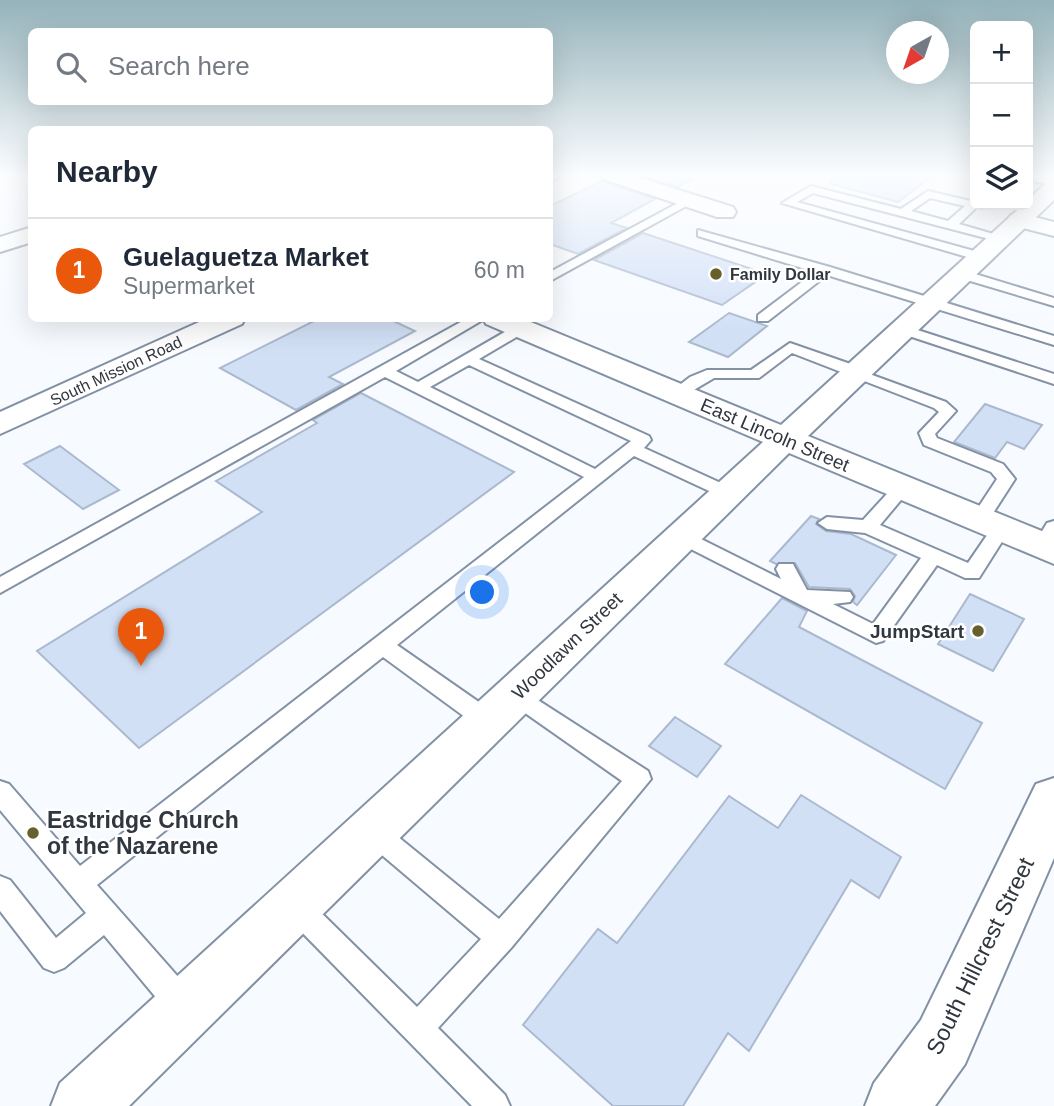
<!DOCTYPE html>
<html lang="en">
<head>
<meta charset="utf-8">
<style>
	body { margin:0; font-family:Helvetica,sans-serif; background:#f2f2f3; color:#1f2937 }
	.controls { position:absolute; right:21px; top:21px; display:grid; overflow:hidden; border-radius:10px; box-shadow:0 7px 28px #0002 }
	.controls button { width:63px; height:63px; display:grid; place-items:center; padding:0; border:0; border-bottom:2px solid #e0e1e3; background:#fff; color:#1f2937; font:35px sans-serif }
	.compass { position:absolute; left:886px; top:21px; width:63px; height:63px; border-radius:50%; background:#fff; box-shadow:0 7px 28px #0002; rotate:220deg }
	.you { position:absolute; left:483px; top:593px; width:24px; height:24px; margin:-18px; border:5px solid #fff; border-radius:50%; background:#1a73e8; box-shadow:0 0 0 10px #1a73e833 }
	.badge { display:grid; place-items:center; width:46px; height:46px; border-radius:50%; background:#ea580c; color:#fff; font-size:23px; font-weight:700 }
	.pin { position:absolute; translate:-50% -58px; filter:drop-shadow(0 2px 4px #0008) }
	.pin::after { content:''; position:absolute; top:37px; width:24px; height:21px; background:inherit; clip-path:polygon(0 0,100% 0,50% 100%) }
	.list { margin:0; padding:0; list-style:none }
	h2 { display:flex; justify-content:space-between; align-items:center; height:91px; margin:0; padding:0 28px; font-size:30px }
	h2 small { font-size:23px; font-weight:400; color:#747a83 }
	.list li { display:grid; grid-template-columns:46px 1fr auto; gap:21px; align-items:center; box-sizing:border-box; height:105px; padding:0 28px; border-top:2px solid #e0e1e3 }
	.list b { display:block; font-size:26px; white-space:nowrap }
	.list p { margin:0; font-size:23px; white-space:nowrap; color:#747a83 }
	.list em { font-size:23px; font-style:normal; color:#747a83 }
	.icon { flex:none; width:38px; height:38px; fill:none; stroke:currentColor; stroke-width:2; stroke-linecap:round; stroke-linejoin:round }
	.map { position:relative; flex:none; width:1054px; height:1106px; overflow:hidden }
	.search { position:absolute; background:#fff; box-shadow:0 7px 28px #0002; left:28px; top:28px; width:525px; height:77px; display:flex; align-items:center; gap:18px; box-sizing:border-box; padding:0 24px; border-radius:10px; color:#747a83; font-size:26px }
	.panel { position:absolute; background:#fff; box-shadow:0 7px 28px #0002; left:28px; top:126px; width:525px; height:196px; border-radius:10px }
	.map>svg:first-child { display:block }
	.building { fill:#d2e0f6; stroke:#abb9ce; stroke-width:2 }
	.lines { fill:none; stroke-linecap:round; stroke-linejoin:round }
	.lane-casing { stroke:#8391a5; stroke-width:4 }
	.street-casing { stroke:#8391a5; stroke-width:4 }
	.secondary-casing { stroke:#8391a5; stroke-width:4 }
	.lane { fill:#fff; fill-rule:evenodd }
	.street { fill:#fff; fill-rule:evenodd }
	.secondary { fill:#fff; fill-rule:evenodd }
	.poi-dot { fill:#675f2c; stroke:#fff; stroke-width:2.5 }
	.labels { text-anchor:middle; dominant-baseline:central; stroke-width:5; stroke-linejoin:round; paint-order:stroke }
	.far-poi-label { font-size:16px; font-weight:bold; fill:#31373f; stroke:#fff; text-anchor:start }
	.far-street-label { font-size:16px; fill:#31373f; stroke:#fff }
	.street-label { font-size:19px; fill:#31373f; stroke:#fff }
	.poi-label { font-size:19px; font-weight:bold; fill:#31373f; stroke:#fff; text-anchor:end }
	.near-poi-label { font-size:23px; font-weight:bold; fill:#31373f; stroke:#fff; text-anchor:start }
	.near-street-label { font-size:23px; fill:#31373f; stroke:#fff }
</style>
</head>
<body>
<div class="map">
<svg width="1054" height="1106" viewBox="0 0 1054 1106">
	<rect width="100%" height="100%" fill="#f7faff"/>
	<!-- building -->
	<path class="building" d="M639,175h62l-23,12z
		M832,175h102l-36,27 -67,-18z
		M602,181l53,18 -44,24 16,5 -49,26 -28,-10v-38z
		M643,233l124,41 -45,31 -128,-45z
		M729,313l38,13 -39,31 -39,-15z
		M320,318h67l28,13 -86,46 14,7 -47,26 -76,-42z
		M361,393l153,79 -375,276 -102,-97 225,-139 -46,-31 101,-58 -4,-3z
		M985,404l57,21 -18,24 -17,-7 -12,16 -41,-16z
		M60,446l59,44 -36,19 -59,-45z
		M811,516l8,3 -3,5 10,7 25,3 45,21 -39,50 -4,-3 2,-6 -5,-7 -41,-2 -14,-24 -19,1 -6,-3z
		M970,594l54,25 -31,52 -55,-27z
		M782,598l25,13 -8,16 183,96 -37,66 -220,-125z
		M675,717l46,29 -24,31 -48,-31z
		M801,795l100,62 -22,41 -28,-18 -102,171 -21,-18 -45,73h-70l-90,-81 75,-96 19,14 112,-147 49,32z"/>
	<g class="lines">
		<!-- lane casing -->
		<g class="lane-casing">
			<path id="lane" d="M811,186l90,23 27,-18 47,11 2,5 -18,17 48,14 -6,4 -188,-49 -16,9 188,52v6l-4,1 -199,-58zM930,198l35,8 -17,15 -37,-10z
				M689,197l10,2 -149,82v-9z
				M698,230l132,37 224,69v9l-227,-70 -59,46h-10v-6l57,-43 -117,-36z
				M962,270l92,28v8l-97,-29v-6z
				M468,318h18l-90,53 22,11 97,-56h10v6l-46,27 170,77 2,4 -7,8 90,41 3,4 -3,4h-12l-88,-41 -237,189 99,69 4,7 -4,7 -8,2 -8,-2 -97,-71 -286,228 98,111 4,11 -4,11 -11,4 -11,-4 -69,-83 -40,33 -10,4 -10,-4 -44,-57v-35l10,4 46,58 30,-25 -86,-103v-29l9,3 71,82 504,-389 -199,-100 -385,216v-16zM469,365l162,76 -36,28 -165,-82z
				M902,325l152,49v10l-157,-52 -2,-3z
				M790,343l72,25 2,4 82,30 10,9 -21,23 2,4 66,26 12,15 -29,45h-14l-2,-4 27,-41 -6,-7 -67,-27 -5,-12 20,-21 -5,-4 -142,-55 -33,25h-45l-32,19h-12l-2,-3 22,-17 17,-7h44z
				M902,482l9,6 -31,37 88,38 26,-38 7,-2 9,6 -31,49h-14l-28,-13 -54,76 -7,2 -201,-102 -2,-4 2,-4h14l92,46 -5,-10 3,-5h14l14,26 43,2 3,5 -3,5 -17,2 40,20 48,-66 -56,-25 -38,-4 -9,-6 9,-6 36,3 33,-36z
				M1054,521v22l-4,8h-14l-3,-5 14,-23z
				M516,686l132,85 3,8 -140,169 -73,80 67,67 5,11h-38l-187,-191 -4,-9 4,-9 10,-4 10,4 112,110 64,-68 -118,-100 -4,-8 4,-8 9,-4 9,4 118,96 123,-138 -114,-80 -3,-6 3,-6z"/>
		</g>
		<!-- street casing -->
		<g class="street-casing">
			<path id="street" d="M550,175h11l-11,7z
				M600,175h31l102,32 3,5 -3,5h-16l-114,-38z
				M1028,175h26v11l-26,-6z
				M1019,213l35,9v14l-43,-11 -4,-5 4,-5z
				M32,227v15l-32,10v-15z
				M208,318h37l-3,6 -242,110v-22z
				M1054,778v80l-89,206 -30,42h-70l9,-23 47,-63 115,-236z"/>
		</g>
		<!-- secondary casing -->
		<g class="secondary-casing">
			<path id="secondary" d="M1054,182v18l-246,236 246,100v28l-265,-111 -660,653h-78l9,-23 703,-641 -277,-118 -3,-6h38l260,107 242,-220h5v-5l18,-17z"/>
		</g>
		<!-- lane -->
		<use href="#lane" class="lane"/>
		<!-- street -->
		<use href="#street" class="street"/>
		<!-- secondary -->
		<use href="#secondary" class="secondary"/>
	</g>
	<!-- sky -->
	<linearGradient id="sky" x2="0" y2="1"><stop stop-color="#95b3bb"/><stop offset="0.53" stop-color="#fbfdff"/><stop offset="1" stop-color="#fbfdff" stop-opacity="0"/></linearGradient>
	<rect width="1054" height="330" fill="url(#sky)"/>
	<!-- markers -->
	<g class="poi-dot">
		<circle cx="716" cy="274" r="7"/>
		<circle cx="978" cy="631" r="7"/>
		<circle cx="33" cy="833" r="7"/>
	</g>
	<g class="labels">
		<!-- far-poi labels -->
		<g class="far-poi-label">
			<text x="730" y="274">Family Dollar</text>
		</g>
		<!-- far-street labels -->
		<g class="far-street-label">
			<text transform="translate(116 371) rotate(-25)">South Mission Road</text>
		</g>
		<!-- street labels -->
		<g class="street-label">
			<text transform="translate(775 435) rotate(23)">East Lincoln Street</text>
			<text transform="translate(567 646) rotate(-44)">Woodlawn Street</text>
		</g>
		<!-- poi labels -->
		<g class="poi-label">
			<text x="964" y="631">JumpStart</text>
		</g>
		<!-- near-poi labels -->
		<g class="near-poi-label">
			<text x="47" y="820">Eastridge Church<tspan x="47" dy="26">of the Nazarene</tspan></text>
		</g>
		<!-- near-street labels -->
		<g class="near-street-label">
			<text transform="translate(980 956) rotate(-64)">South Hillcrest Street</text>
		</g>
	</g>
</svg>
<div class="controls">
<button>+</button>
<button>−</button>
<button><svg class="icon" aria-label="layers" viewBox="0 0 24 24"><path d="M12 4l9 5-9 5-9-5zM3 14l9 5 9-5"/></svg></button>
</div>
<svg class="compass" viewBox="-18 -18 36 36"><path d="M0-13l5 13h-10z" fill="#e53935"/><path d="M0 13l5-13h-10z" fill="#747a83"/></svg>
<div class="you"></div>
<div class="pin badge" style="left:141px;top:666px">1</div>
<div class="search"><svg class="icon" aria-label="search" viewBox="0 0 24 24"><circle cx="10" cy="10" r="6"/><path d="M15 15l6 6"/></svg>Search here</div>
<section class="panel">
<h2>Nearby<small></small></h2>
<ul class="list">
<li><span class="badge">1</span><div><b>Guelaguetza Market</b><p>Supermarket</p></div><em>60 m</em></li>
</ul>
</section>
</div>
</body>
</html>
